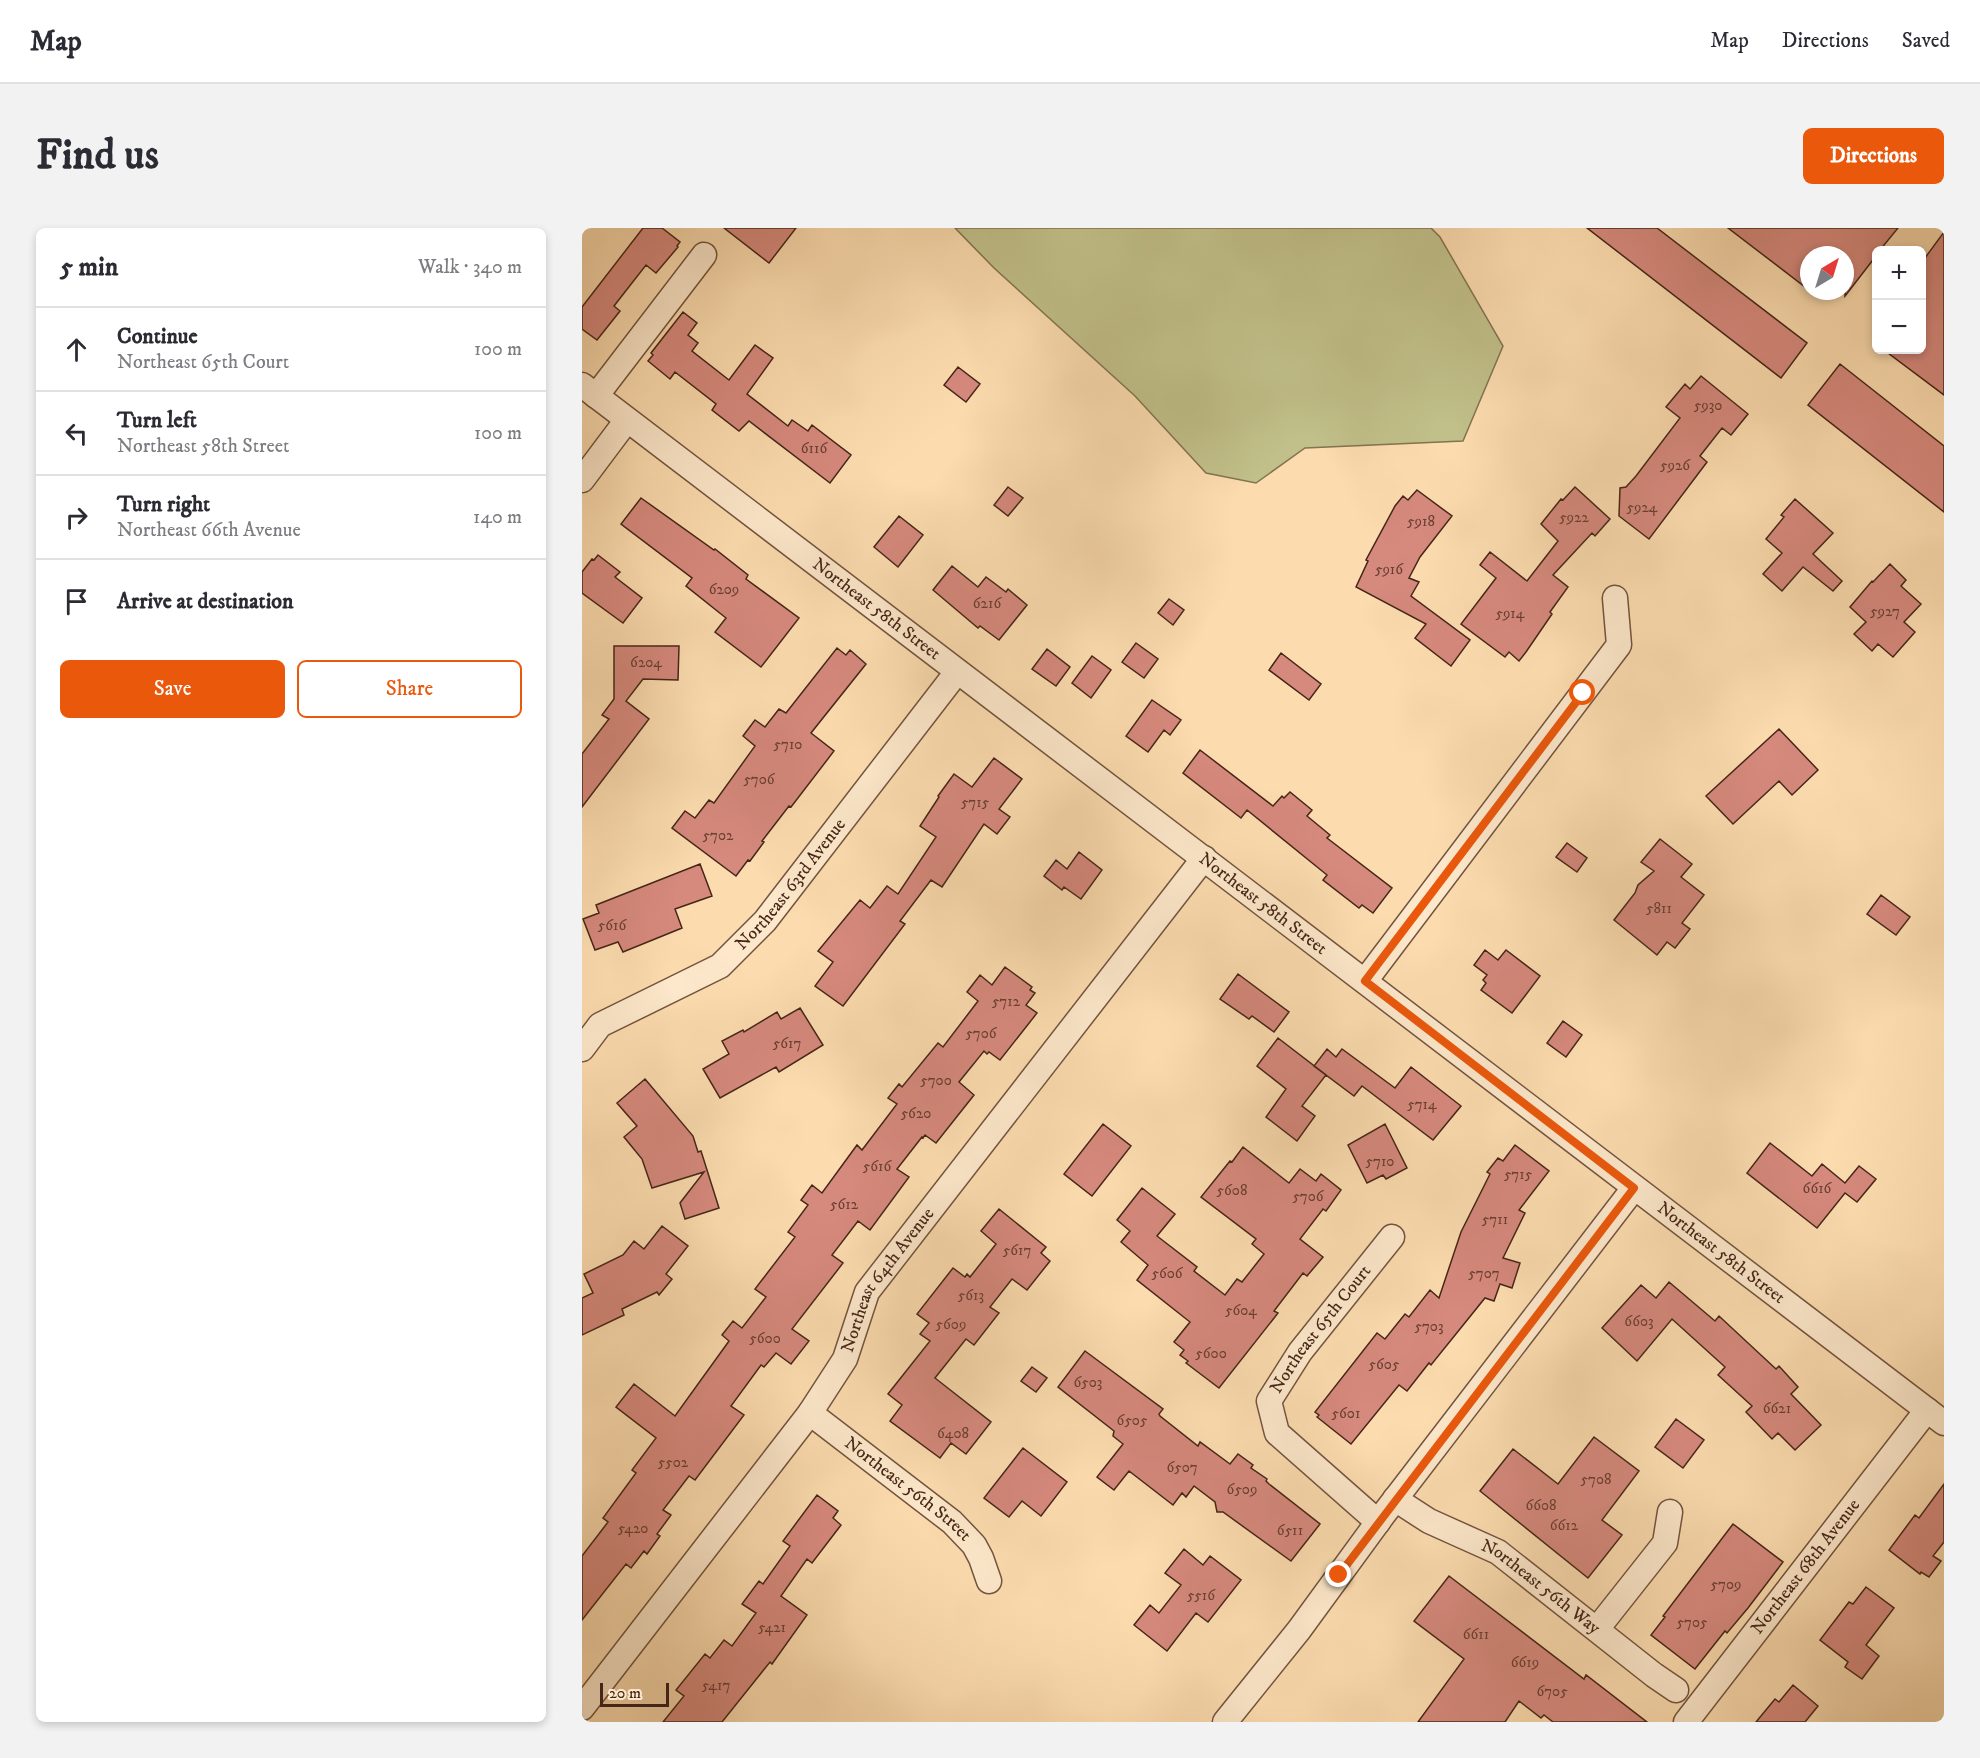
<!DOCTYPE html>
<html lang="en">
<head>
<meta charset="utf-8">
<style>
	body { margin:0; font-family:"IM FELL DW Pica",serif; background:#f2f2f3; color:#2b2b33 }
	.controls { position:absolute; right:18px; top:18px; display:grid; overflow:hidden; border-radius:9px; box-shadow:0 3px 9px #0003 }
	.controls button { width:54px; height:54px; display:grid; place-items:center; padding:0; border:0; border-bottom:2px solid #e1e1e2; background:#fff; color:#2b2b33; font:30px sans-serif }
	.compass { position:absolute; left:1218px; top:18px; width:54px; height:54px; border-radius:50%; background:#fff; box-shadow:0 3px 9px #0003; rotate:38deg }
	.scale { position:absolute; left:18px; bottom:15px; width:69px; box-sizing:border-box; padding-left:6px; border:3px solid #452618; border-top:0; font-size:16px; line-height:21px; white-space:nowrap; color:#452618; -webkit-text-stroke:4px #fde8cb; paint-order:stroke }
	.stop { position:absolute; width:18px; height:18px; margin:-14px; border:4px solid #ea580c; border-radius:50%; background:#fff }
	.stop.end { background:#ea580c; border-color:#fff; box-shadow:0 2px 6px #0008 }
	.list { margin:0; padding:0; list-style:none }
	h2 { display:flex; justify-content:space-between; align-items:center; height:78px; margin:0; padding:0 24px; font-size:26px }
	h2 small { font-size:20px; font-weight:400; color:#7c7c81 }
	.list li { display:grid; grid-template-columns:39px 1fr auto; gap:18px; align-items:center; box-sizing:border-box; height:84px; padding:0 24px; border-top:2px solid #e1e1e2 }
	.list b { display:block; font-size:22px; white-space:nowrap }
	.list p { margin:0; font-size:20px; white-space:nowrap; color:#7c7c81 }
	.list em { font-size:20px; font-style:normal; color:#7c7c81 }
	.actions { display:flex; gap:12px; padding:18px 24px }
	.actions a { flex:1; padding:14px 0; border:2px solid #ea580c; border-radius:9px; text-align:center; font-size:21px; color:#ea580c }
	.actions .main { background:#ea580c; color:#fff }
	.icon { flex:none; width:33px; height:33px; fill:none; stroke:currentColor; stroke-width:2; stroke-linecap:round; stroke-linejoin:round }
	.map { position:relative; flex:none; width:1362px; height:1494px; overflow:hidden; border-radius:9px }
	header { display:flex; align-items:center; gap:36px; box-sizing:border-box; height:84px; padding:0 30px; background:#fff; border-bottom:2px solid #e1e1e2 }
	header strong { font-size:28px }
	nav { display:flex; gap:33px; margin-inline-start:auto; font-size:21px }
	.intro { display:flex; align-items:center; justify-content:space-between; box-sizing:border-box; height:144px; padding:0 36px }
	h1 { margin:0; font-size:42px }
	.button { padding:15px 27px; border-radius:9px; background:#ea580c; color:#fff; font-size:21px; font-weight:700 }
	main { display:flex; gap:36px; padding:0 36px }
	aside { flex:1; background:#fff; border-radius:9px; box-shadow:0 3px 9px #0003 }
	.map>svg:first-child { display:block }
	.green { fill:#c1c08a; stroke:#837351; stroke-width:1.5 }
	.building { fill:#d6897d; stroke:#452618; stroke-width:1.5 }
	.lines { fill:none; stroke-linecap:round; stroke-linejoin:round }
	.minor-casing { stroke:#73543e; stroke-width:27 }
	.minor { stroke:#fde8cb; stroke-width:24 }
	.route { stroke:#ea580c; stroke-width:8 }
	.labels { text-anchor:middle; dominant-baseline:central; stroke-width:6; stroke-linejoin:round; paint-order:stroke }
	.number-label { font-size:15px; fill:#693f31 }
	.street-label { font-size:18px; fill:#452618; stroke:#fde8cb }
</style>
</head>
<body>
<header>
<strong>Map</strong>
<nav><a>Map</a><a>Directions</a><a>Saved</a></nav>
</header>
<div class="intro"><h1>Find us</h1><a class="button">Directions</a></div>
<main>
<aside>
<h2>5 min<small>Walk · 340 m</small></h2>
<ul class="list">
<li><svg class="icon" aria-label="ahead" viewBox="0 0 24 24"><path d="M12 20V5M6 11l6-6 6 6"/></svg><div><b>Continue</b><p>Northeast 65th Court</p></div><em>100 m</em></li>
<li><svg class="icon" aria-label="left" viewBox="0 0 24 24"><path d="M17 20v-9H6M10 6l-5 5 5 5"/></svg><div><b>Turn left</b><p>Northeast 58th Street</p></div><em>100 m</em></li>
<li><svg class="icon" aria-label="right" viewBox="0 0 24 24"><path d="M7 20v-9h11M14 6l5 5-5 5"/></svg><div><b>Turn right</b><p>Northeast 66th Avenue</p></div><em>140 m</em></li>
<li><svg class="icon" aria-label="arrive" viewBox="0 0 24 24"><path d="M6 21V4h12l-3 4 3 4H6"/></svg><div><b>Arrive at destination</b></div></li>
</ul>
<div class="actions"><a class="main">Save</a><a>Share</a></div>
</aside>
<div class="map">
<svg width="1362" height="1494" viewBox="0 0 1362 1494">
	<rect width="100%" height="100%" fill="#fcdcaf"/>
	<filter id="stains"><feTurbulence type="fractalNoise" baseFrequency=".00333" numOctaves="4"/><feColorMatrix values="0 0 0 0 .2 0 0 0 0 .09 0 0 0 0 .02 0 0 0 .5 -.17"/></filter>
	<radialGradient id="worn" r=".72"><stop offset=".6" stop-color="#630" stop-opacity="0"/><stop offset="1" stop-color="#630" stop-opacity=".3"/></radialGradient>
	<!-- green -->
	<path class="green" d="M373,0h476l9,9 63,109 -40,95 -158,7 -49,35 -50,-10 -71,-77 -141,-128z"/>
	<!-- building -->
	<path class="building" d="M61,0h19l18,14 -3,4 1,1 -22,26 -10,-8 -32,41 6,5 -23,29 -15,-11v-22z
		M142,0h72l-27,35z
		M1005,0h70l150,115 -26,35z
		M1146,0h170l-18,22h-4v6l-31,40v-41h-36v35z
		M1362,4v163l-60,-45h38v-88z
		M101,84l14,11 -9,12 10,8 -6,8 37,29 26,-35 18,13 -26,36 41,32 4,-6 16,11 4,-6 39,30 -21,28 -81,-62 -10,10 -27,-21 4,-6 -41,-32 -5,7 -22,-18 5,-6 -2,-2z
		M1258,136l104,82v66l-136,-107z
		M376,139l22,17 -14,18 -22,-17z
		M1119,148l47,38 -17,21 -9,-7 -22,28 7,6 -58,77 -30,-23 1,-28 6,-1 10,-11 44,-58 -14,-11 19,-23 5,5z
		M426,259l15,11 -15,18 -14,-11z
		M993,259l35,32 -15,17 -3,-3 -39,42 15,12 -18,25 2,2 -26,38 -7,9 -10,-9 -4,5 -44,-33 35,-46 -16,-13 10,-13 37,29 31,-40 -17,-17 20,-25 2,1z
		M835,262l35,26 -32,41 -11,21 10,4 -8,14 59,44 -19,26 -36,-28 11,-14 -70,-37 12,-26 -2,-1 29,-54 8,-10 5,4z
		M59,270l73,52 1,-1 33,26 -2,4 53,39 -38,49 -46,-35 11,-14 -40,-32 6,-8 -71,-54z
		M1213,271l38,34 -20,21 29,27 -9,10 -30,-24 -21,24 -19,-17 19,-21 -16,-14 18,-22 -3,-2z
		M317,288l24,19 -25,32 -24,-20z
		M16,327l22,17 -5,5 27,21 -19,25 -41,-30v-21l10,-13 2,1z
		M1308,336l16,16 -5,6 20,18 -17,18 11,10 -22,25 -15,-13 -6,7 -18,-17 12,-12 -16,-15 22,-26 1,1z
		M370,338l26,21 8,-10 20,15 2,-3 19,16 -28,35 -19,-14 -2,2 -45,-38z
		M587,371l15,11 -11,15 -15,-12z
		M554,415l22,16 -14,19 -22,-16z
		M32,418h65l-1,34 -35,-1 -17,22 23,18 -67,88v-53l27,-35 -7,-4 12,-16z
		M255,420l9,7 4,-5 16,14 -55,69 23,18 -43,56 -2,-1 -27,35 2,1 -14,19 -2,-1 -12,16 -64,-48 13,-17 10,7 14,-18 5,3 41,-57 -12,-10 12,-16 10,7 14,-18 7,4z
		M465,421l23,18 -14,19 -24,-17z
		M699,425l40,31 -12,16 -40,-30z
		M510,428l19,14 -20,28 -19,-15z
		M570,472l29,20 -11,15 -6,-5 -16,22 -22,-16z
		M1197,501l39,41 -26,25 -13,-14 -46,43 -27,-28z
		M618,522l73,56 9,-10 2,2 6,-6 22,18 -5,6 23,19 -3,3 65,50 -19,25 -11,-8 -3,3 -36,-28 4,-5 -80,-65 -6,8 -58,-45z
		M412,530l28,21 -23,30 11,8 -13,17 -13,-10 -42,63 -11,-7 -31,41 5,3 -62,82 -28,-20 18,-24 -15,-11 42,-51 10,8 17,-22 11,8 38,-57 -16,-11 19,-29 -1,-1 16,-22 18,13z
		M1078,611l32,25 -11,13 23,18 -22,28 8,6 -15,19 -8,-6 -10,13 -43,-35 21,-27 3,-8 16,-14 -13,-9z
		M985,615l20,15 -10,14 -21,-15z
		M497,624l23,18 -21,29 -17,-12 -2,3 -18,-14 12,-16 11,9z
		M118,636l12,32 -37,13 7,19 -59,24 -5,-10 -23,8 -12,-31 16,-6 -3,-8z
		M1299,667l29,22 -14,18 -29,-21z
		M903,722l13,10 8,-10 34,26 -28,37 -31,-23 5,-7 -3,-3 4,-5 -13,-10z
		M423,739l27,20 -2,3 5,3 -9,12 11,8 -37,47 -11,-8 -2,2 -3,-3 -25,31 15,13 -38,48 -11,-8 -2,3 -1,-1 -25,32 12,8 -39,53 -12,-9 -26,34 11,8 -51,66 17,12 -18,23 -15,-11 -12,14 -3,-2 -30,41 13,9 -49,65 -6,-4 -26,34 8,5 -14,19 3,2 -13,18 -3,-3 -13,17 -5,-4 -44,56v-64l26,-34 -5,-4 33,-45 -4,-3 24,-32 -40,-31 18,-23 41,32 54,-75 -7,-6 11,-14 9,7 24,-31 -11,-8 40,-52 -7,-5 20,-27 -7,-5 11,-15 10,8 35,-48 5,5 35,-46 -9,-6 11,-14 3,3 36,-44 5,4 35,-46 -11,-9 13,-17 12,10z
		M656,746l51,38 -15,20 -22,-16 -3,3 -29,-20z
		M218,780l23,37 -44,27 -3,-5 -56,31 -17,-29 26,-15 -7,-13 21,-11 1,2 33,-20 4,7z
		M981,793l19,14 -16,22 -19,-14z
		M696,810l48,37 -24,31 13,10 -18,25 -31,-24 20,-28 -29,-23z
		M745,821l9,8 6,-8 53,39 16,-21 50,39 -28,34 -71,-54 -8,10 -40,-30z
		M63,851l48,57 5,16 3,-1 18,57 -34,11 -5,-16 24,-31 -52,16 -10,-29 -18,-22 13,-11 -20,-23z
		M521,896l28,22 -39,50 -28,-22z
		M803,896l22,44 -21,11 -3,-4 -16,8 -19,-38z
		M1188,915l42,33 10,-12 23,19 14,-17 17,13 -19,23 -12,-9 -28,35 -70,-55z
		M933,917l34,26 -30,39 6,3 -22,45 17,5 -8,25 -12,-4 -6,17 -9,-3 -54,67 -2,-2 -22,28 -8,-6 -48,59 -34,-27 2,-2 -4,-3 62,-79 8,6 20,-25 4,3 21,-27 9,8 22,-66 29,-58 -3,-2 11,-14 5,3z
		M661,919l46,36 11,-14 16,12 5,-7 20,16 -15,21 -3,-2 -23,30 23,18 -16,19 -4,-3 -29,38 4,2 -59,75 -33,-25 2,-2 -8,-6 4,-5 -10,-8 16,-20 -53,-42 11,-15 -27,-23 9,-11 -13,-11 25,-32 33,26 -18,22 40,31 -3,4 31,24 12,-16 5,3 22,-28 -12,-10 4,-5 -55,-42 29,-36 2,1z
		M417,981l47,38 -5,6 9,8 -23,29 -15,-11 -22,28 9,6 -25,32 -8,-6 -31,39 56,44 -25,32 -15,-11 -11,15 -50,-37 12,-16 -14,-11 42,-53 -10,-7 9,-11 -12,-9 36,-46 12,9 2,-3 3,3 26,-33 -15,-13z
		M80,998l26,20 -22,28 6,5 -13,16 -2,-3 -35,17 2,6 -42,20v-37l11,-5 -9,-19 39,-19 11,-14 10,8z
		M1087,1054l46,39 4,-5 57,53 3,-3 19,21 -7,7 30,31 -26,25 -17,-17 -6,6 -26,-27 6,-6 -34,-31 7,-8 -53,-48 -35,42 -35,-33 39,-43 15,13z
		M503,1123l78,58 -4,5 1,2 38,30 2,-4 30,22 8,-10 15,11 -2,3 16,11 -1,2 3,3 51,40 -29,37 -68,-49h-6l-2,-10 -21,-16 -8,11 -4,-4 -9,12 -44,-34 -15,19 -17,-13 26,-33 -10,-8 1,-5 -56,-44z
		M450,1139l15,11 -11,14 -15,-11z
		M1094,1191l28,21 -21,28 -28,-21z
		M1012,1209l45,34 -37,49 20,15 -34,43 -108,-87 33,-42 45,35z
		M441,1220l44,34 -26,34 -19,-15 -13,16 -25,-19z
		M1362,1256v58l-11,14 8,5 -12,16 -8,-5 -1,2 -31,-24 26,-35 4,3z
		M235,1267l21,16 -5,7 8,7 -29,38 -5,-4 -26,37 26,19 -35,49 -2,-2 -48,60h-59l21,-26 -8,-6 29,-36 5,4 14,-18 8,6 24,-33 -14,-9 17,-23 4,3 27,-38 -7,-5z
		M1151,1296l50,38 -35,46 -21,25 -2,-2 -30,38 -44,-34 14,-18 -2,-1z
		M602,1321l19,16 7,-9 31,24 -33,42 -12,-9 -29,38 -33,-26 16,-20 9,8 22,-28 -16,-12z
		M867,1348l135,103 2,-4 61,47h-94l-9,-7 -3,3 -22,-17 -14,21h-87l46,-63 -50,-38z
		M1284,1359l28,21 -28,37 13,11 -17,23 -17,-12 3,-5 -28,-22 29,-38 4,2z
		M1211,1457l25,21 -13,16h-49l19,-23 4,3z"/>
	<g class="lines">
		<!-- minor casing -->
		<g class="minor-casing">
			<g id="minor">
				<path id="s1" d="M0,157l1362,1038"/>
				<path d="M14,168l108,-141"/>
				<path d="M0,252l45,-60"/>
				<path d="M783,753l254,-336 -4,-47"/>
				<path id="s2" d="M0,821l18,-24 120,-59 45,-45 192,-249"/>
				<path id="s3" d="M228,1185l142,109 22,23 7,13 8,23"/>
				<path id="s4" d="M813,1271l34,22 69,31 156,123 22,15"/>
				<path id="s5" d="M796,1294l-101,-89 -8,-32 31,-49 92,-115"/>
				<path d="M1015,1401l68,-86 5,-31"/>
				<path id="s6" d="M0,1480l228,-295 35,-54 22,-67 337,-434"/>
				<path d="M643,1494l74,-92 84,-115 251,-327"/>
				<path id="s7" d="M1104,1494l241,-312"/>
			</g>
		</g>
		<!-- minor -->
		<use href="#minor" class="minor"/>
	</g>
	<g class="lines">
		<!-- route -->
		<path class="route" d="M757,1347l295,-387 -269,-207 218,-288"/>
	</g>
	<g class="labels">
		<!-- number labels -->
		<g class="number-label">
			<text x="1126" y="177">5930</text>
			<text x="232" y="220">6116</text>
			<text x="1093" y="237">5926</text>
			<text x="1060" y="279">5924</text>
			<text x="992" y="289">5922</text>
			<text x="839" y="293">5918</text>
			<text x="807" y="341">5916</text>
			<text x="142" y="361">6209</text>
			<text x="405" y="375">6216</text>
			<text x="1303" y="383">5927</text>
			<text x="928" y="385">5914</text>
			<text x="64" y="434">6204</text>
			<text x="206" y="516">5710</text>
			<text x="177" y="551">5706</text>
			<text x="393" y="574">5715</text>
			<text x="136" y="607">5702</text>
			<text x="1077" y="680">5811</text>
			<text x="30" y="697">5616</text>
			<text x="424" y="773">5712</text>
			<text x="399" y="805">5706</text>
			<text x="205" y="815">5617</text>
			<text x="354" y="852">5700</text>
			<text x="840" y="876">5714</text>
			<text x="334" y="885">5620</text>
			<text x="798" y="933">5710</text>
			<text x="295" y="938">5616</text>
			<text x="936" y="946">5715</text>
			<text x="1235" y="960">6616</text>
			<text x="650" y="962">5608</text>
			<text x="726" y="968">5706</text>
			<text x="262" y="976">5612</text>
			<text x="913" y="991">5711</text>
			<text x="435" y="1022">5617</text>
			<text x="585" y="1045">5606</text>
			<text x="902" y="1045">5707</text>
			<text x="389" y="1067">5613</text>
			<text x="659" y="1082">5604</text>
			<text x="1057" y="1093">6603</text>
			<text x="369" y="1096">5609</text>
			<text x="847" y="1098">5703</text>
			<text x="183" y="1110">5600</text>
			<text x="629" y="1125">5600</text>
			<text x="802" y="1136">5605</text>
			<text x="506" y="1154">6503</text>
			<text x="1195" y="1180">6621</text>
			<text x="764" y="1185">5601</text>
			<text x="550" y="1192">6505</text>
			<text x="371" y="1205">6408</text>
			<text x="91" y="1234">5502</text>
			<text x="600" y="1239">6507</text>
			<text x="1014" y="1251">5708</text>
			<text x="660" y="1261">6509</text>
			<text x="959" y="1277">6608</text>
			<text x="982" y="1297">6612</text>
			<text x="51" y="1300">5420</text>
			<text x="708" y="1302">6511</text>
			<text x="1144" y="1356">5709</text>
			<text x="619" y="1367">5516</text>
			<text x="1110" y="1394">5705</text>
			<text x="190" y="1399">5421</text>
			<text x="894" y="1406">6611</text>
			<text x="943" y="1434">6619</text>
			<text x="134" y="1457">5417</text>
			<text x="970" y="1463">6705</text>
		</g>
		<!-- street labels -->
		<g class="street-label">
			<text stroke="none"><textPath href="#s1" startOffset="370">Northeast 58th Street</textPath></text>
			<text stroke="none"><textPath href="#s2" startOffset="272">Northeast 63rd Avenue</textPath></text>
			<text stroke="none"><textPath href="#s1" startOffset="856">Northeast 58th Street</textPath></text>
			<text stroke="none"><textPath href="#s1" startOffset="1432">Northeast 58th Street</textPath></text>
			<text stroke="none"><textPath href="#s6" startOffset="528">Northeast 64th Avenue</textPath></text>
			<text stroke="none"><textPath href="#s5" startOffset="256">Northeast 65th Court</textPath></text>
			<text stroke="none"><textPath href="#s3" startOffset="124">Northeast 56th Street</textPath></text>
			<text stroke="none"><textPath href="#s7" startOffset="196">Northeast 68th Avenue</textPath></text>
			<text stroke="none"><textPath href="#s4" startOffset="171">Northeast 56th Way</textPath></text>
		</g>
	</g>
	<rect width="100%" height="100%" filter="url(#stains)"/>
	<rect width="100%" height="100%" fill="url(#worn)"/>
</svg>
<div class="controls">
<button>+</button>
<button>−</button>
</div>
<svg class="compass" viewBox="-18 -18 36 36"><path d="M0-13l5 13h-10z" fill="#e53935"/><path d="M0 13l5-13h-10z" fill="#7c7c81"/></svg>
<div class="scale">20 m</div>
<div class="stop" style="left:1001px;top:465px"></div>
<div class="stop end" style="left:757px;top:1347px"></div>
</div>
</main>
</body>
</html>
